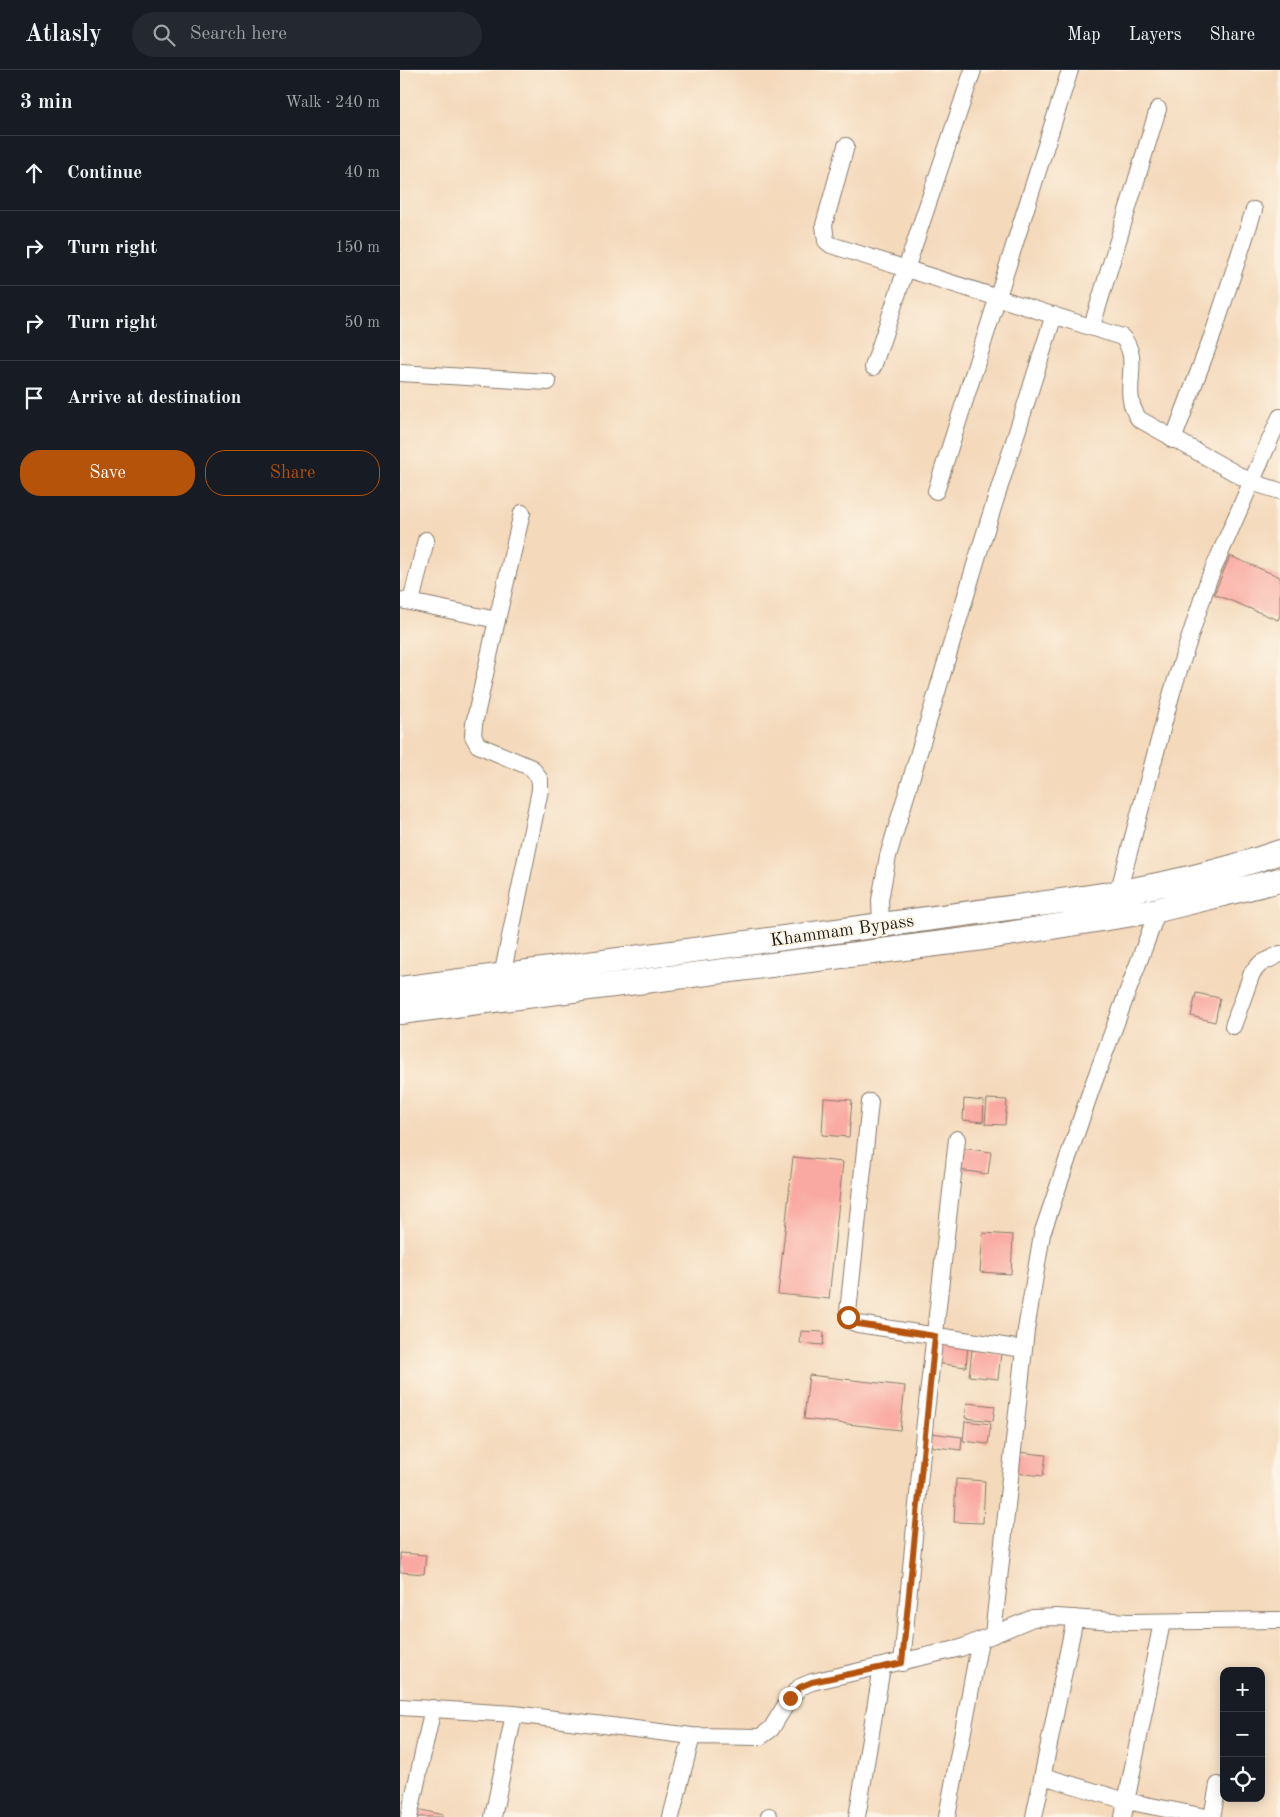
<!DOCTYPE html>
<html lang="en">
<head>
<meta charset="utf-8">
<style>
	body { margin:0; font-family:"Old Standard TT",serif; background:#242831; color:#f1f3f6 }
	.controls { position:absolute; right:15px; bottom:15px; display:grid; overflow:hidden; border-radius:10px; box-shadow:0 2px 12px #0003 }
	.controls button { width:45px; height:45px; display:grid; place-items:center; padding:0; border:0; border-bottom:1px solid #363941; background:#171b24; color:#f1f3f6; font:25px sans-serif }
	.stop { position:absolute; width:15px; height:15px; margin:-11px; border:4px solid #b45309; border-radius:50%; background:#fff }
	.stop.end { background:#b45309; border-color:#fff; box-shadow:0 1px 5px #0008 }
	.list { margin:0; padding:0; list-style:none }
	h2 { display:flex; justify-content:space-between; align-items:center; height:65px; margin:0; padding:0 20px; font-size:21px }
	h2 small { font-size:16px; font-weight:400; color:#9ea1a6 }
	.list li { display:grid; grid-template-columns:32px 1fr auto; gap:15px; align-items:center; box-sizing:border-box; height:75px; padding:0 20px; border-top:1px solid #363941 }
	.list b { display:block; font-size:19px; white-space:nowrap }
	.list em { font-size:16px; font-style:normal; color:#9ea1a6 }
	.actions { display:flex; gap:10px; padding:15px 20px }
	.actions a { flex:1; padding:11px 0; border:1px solid #b45309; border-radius:20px; text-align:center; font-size:18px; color:#b45309 }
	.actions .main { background:#b45309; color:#fff }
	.icon { flex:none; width:28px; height:28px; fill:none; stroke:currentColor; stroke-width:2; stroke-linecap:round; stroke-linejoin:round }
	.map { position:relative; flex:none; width:880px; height:1747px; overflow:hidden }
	header { display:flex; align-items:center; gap:30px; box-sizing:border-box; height:70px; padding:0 25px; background:#171b24; border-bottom:1px solid #363941 }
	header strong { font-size:24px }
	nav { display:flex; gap:28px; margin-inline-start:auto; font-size:18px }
	.search { width:350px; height:45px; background:#242831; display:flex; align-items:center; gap:12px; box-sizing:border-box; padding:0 18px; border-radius:28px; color:#9ea1a6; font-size:19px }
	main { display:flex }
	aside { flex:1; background:#171b24 }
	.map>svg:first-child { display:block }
	.building { fill:#f9a9a1 }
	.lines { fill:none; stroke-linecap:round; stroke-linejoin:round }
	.minor-casing { stroke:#887a6c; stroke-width:18 }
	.highway-casing { stroke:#887a6c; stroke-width:26 }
	.minor { stroke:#fff; stroke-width:16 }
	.highway { stroke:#fff; stroke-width:24 }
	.route { stroke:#b45309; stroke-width:6 }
	.labels { text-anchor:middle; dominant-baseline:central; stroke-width:4; stroke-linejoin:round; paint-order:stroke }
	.street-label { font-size:18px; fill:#1c1c1c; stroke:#fcf5e5 }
</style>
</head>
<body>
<header>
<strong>Atlasly</strong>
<div class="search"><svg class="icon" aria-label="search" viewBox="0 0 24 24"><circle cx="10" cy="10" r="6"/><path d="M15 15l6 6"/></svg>Search here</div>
<nav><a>Map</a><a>Layers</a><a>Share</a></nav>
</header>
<main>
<aside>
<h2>3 min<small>Walk · 240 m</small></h2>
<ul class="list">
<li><svg class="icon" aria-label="ahead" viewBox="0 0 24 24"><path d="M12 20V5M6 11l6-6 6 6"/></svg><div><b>Continue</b></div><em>40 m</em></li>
<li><svg class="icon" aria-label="right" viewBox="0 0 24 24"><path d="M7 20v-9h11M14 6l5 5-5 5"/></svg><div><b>Turn right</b></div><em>150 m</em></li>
<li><svg class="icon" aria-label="right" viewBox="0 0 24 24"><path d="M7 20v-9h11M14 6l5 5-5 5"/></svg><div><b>Turn right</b></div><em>50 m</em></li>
<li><svg class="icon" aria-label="arrive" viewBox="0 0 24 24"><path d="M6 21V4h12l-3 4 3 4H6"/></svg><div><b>Arrive at destination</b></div></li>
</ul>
<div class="actions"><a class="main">Save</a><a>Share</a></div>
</aside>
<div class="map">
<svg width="880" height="1747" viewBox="0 0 880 1747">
	<rect width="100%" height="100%" fill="#fcf5e5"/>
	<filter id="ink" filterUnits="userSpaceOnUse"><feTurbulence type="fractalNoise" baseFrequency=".02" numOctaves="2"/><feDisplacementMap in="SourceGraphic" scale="10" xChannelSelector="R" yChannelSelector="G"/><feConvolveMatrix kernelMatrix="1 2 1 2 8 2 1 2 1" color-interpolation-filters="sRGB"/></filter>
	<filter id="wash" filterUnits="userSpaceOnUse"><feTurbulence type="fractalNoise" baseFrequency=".0096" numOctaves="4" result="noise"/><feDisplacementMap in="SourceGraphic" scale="20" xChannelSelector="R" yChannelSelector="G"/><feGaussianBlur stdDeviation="1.12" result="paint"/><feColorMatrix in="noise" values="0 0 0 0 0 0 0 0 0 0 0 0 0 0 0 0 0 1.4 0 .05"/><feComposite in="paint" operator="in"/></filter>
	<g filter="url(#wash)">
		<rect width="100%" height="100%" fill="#f4d9bb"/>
		<g id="blocks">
			<!-- building -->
			<path class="building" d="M830,486l50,21v38l-2,5 -64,-26z
				M796,923l24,5 -5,24 -24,-6z
				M424,1028l28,2 -3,37 -27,-2z
				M564,1029l20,2 -1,21 -20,-2z
				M587,1029l20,1 -2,25 -20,-1z
				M561,1078l30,4 -3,22 -30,-4z
				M393,1087l50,5 -14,137 -51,-5z
				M583,1163l30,2 -2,39 -31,-2z
				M401,1261l23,1 -1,13 -23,-2z
				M538,1271l30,4 -2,22 -31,-4z
				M572,1280l29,3 -3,26 -29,-3z
				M409,1305l96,11 -5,44 -96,-11z
				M567,1333l28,3 -2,15 -28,-3z
				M565,1351l26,3 -3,20 -25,-3z
				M530,1363l32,4 -1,13 -33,-4z
				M617,1382l29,3 -3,21 -28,-3z
				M556,1409l29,2 -2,42 -29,-1z
				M0,1483l26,2 -2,19 -24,-2z
				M13,1738l30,7 -1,2h-31z"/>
		</g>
	</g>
	<g filter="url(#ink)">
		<use href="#blocks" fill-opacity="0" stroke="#887a6c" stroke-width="1"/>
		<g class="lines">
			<!-- minor casing -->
			<g class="minor-casing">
				<path id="minor" d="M446,76l-22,79 2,16 5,4 291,92c22,24 -4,54 17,82l112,63 29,9
					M692,256l66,-217
					M473,297l100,-297
					M0,303l148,9
					M773,370l41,-109 40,-121
					M536,421l134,-421
					M0,530l97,20 -23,104 -1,12 5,9 54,23 8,12v10l-38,186
					M11,532l15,-62
					M97,550l25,-107
					M718,823l54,-201 36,-111 72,-164
					M481,855l-1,-25 8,-44 90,-301 76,-240
					M833,956l19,-53 8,-9 20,-10
					M470,1032l-22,210 2,9 8,3 166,25
					M593,1565l33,-305 16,-96 49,-144 67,-180
					M502,1593l23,-242 32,-282
					M0,1637l114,7 178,22 68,1 11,-8 19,-31 10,-11 12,-5 149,-34 72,-30 24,-1 71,5 152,-2
					M643,1706l83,25 80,16
					M9,1747l24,-109
					M93,1747l21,-103
					M271,1747l21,-81
					M369,1747v-1
					M457,1747l25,-150
					M547,1747l33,-177
					M634,1747l41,-199
					M723,1747l39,-195
					M812,1747l6,-32"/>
			</g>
			<!-- highway casing -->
			<g class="highway-casing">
				<path id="highway" d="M0,919l684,-91c66,-10 133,-24 196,-46
					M0,942l583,-74 175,-28 122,-30"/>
			</g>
			<!-- minor -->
			<use href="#minor" class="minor"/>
			<!-- highway -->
			<use href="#highway" class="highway"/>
		</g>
	</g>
	<g class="lines" filter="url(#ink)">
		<!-- route -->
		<path class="route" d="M390,1628l10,-11 12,-5 90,-19 33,-327 -77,-12 -8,-3 -2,-4"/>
	</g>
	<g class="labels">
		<!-- street labels -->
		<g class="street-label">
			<text transform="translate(442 861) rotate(-8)">Khammam Bypass</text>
		</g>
	</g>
</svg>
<div class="controls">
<button>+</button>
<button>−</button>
<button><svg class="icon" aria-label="locate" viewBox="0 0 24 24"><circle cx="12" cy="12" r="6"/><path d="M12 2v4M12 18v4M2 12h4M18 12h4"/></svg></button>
</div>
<div class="stop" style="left:448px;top:1247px"></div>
<div class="stop end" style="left:390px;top:1628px"></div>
</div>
</main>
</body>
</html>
